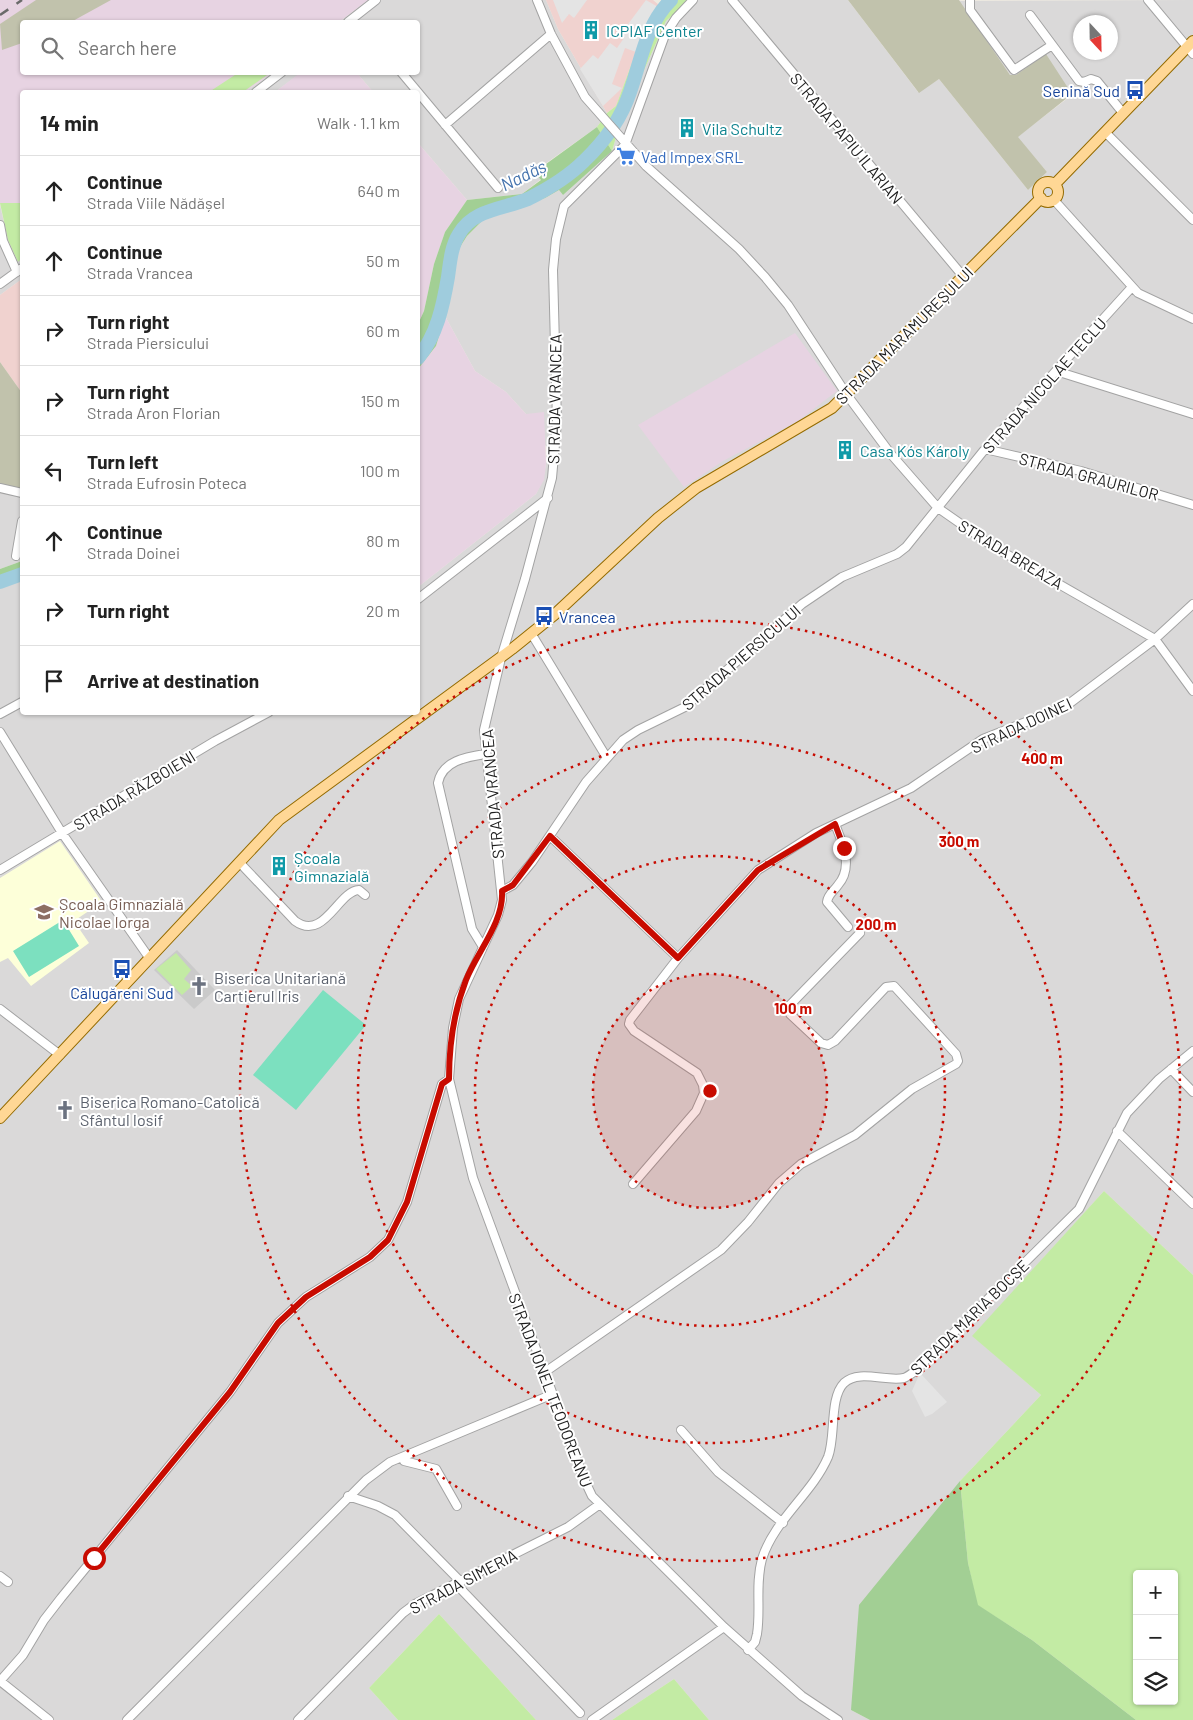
<!DOCTYPE html>
<html lang="en">
<head>
<meta charset="utf-8">
<style>
	body { margin:0; font-family:Barlow,sans-serif; background:#f6f6f6; color:#222 }
	.controls { position:absolute; right:15px; bottom:15px; display:grid; overflow:hidden; border-radius:5px; box-shadow:0 1px 4px #0004 }
	.controls button { width:45px; height:45px; display:grid; place-items:center; padding:0; border:0; border-bottom:1px solid #e0e0e0; background:#fff; color:#222; font:25px sans-serif }
	.compass { position:absolute; left:1073px; top:15px; width:45px; height:45px; border-radius:50%; background:#fff; box-shadow:0 1px 4px #0004; rotate:158deg }
	.stop { position:absolute; width:15px; height:15px; margin:-11px; border:4px solid #c80b00; border-radius:50%; background:#fff }
	.stop.end { background:#c80b00; border-color:#fff; box-shadow:0 1px 5px #0008 }
	.list { margin:0; padding:0; list-style:none }
	h2 { display:flex; justify-content:space-between; align-items:center; height:65px; margin:0; padding:0 20px; font-size:21px }
	h2 small { font-size:16px; font-weight:400; color:#767676 }
	.list li { display:grid; grid-template-columns:32px 1fr auto; gap:15px; align-items:center; box-sizing:border-box; height:70px; padding:0 20px; border-top:1px solid #e0e0e0 }
	.list b { display:block; font-size:19px; white-space:nowrap }
	.list p { margin:0; font-size:16px; white-space:nowrap; color:#767676 }
	.list em { font-size:16px; font-style:normal; color:#767676 }
	.icon { flex:none; width:28px; height:28px; fill:none; stroke:currentColor; stroke-width:2; stroke-linecap:round; stroke-linejoin:round }
	.map { position:relative; flex:none; width:1193px; height:1720px; overflow:hidden }
	.search { position:absolute; background:#fff; box-shadow:0 1px 4px #0004; left:20px; top:20px; width:400px; height:55px; display:flex; align-items:center; gap:12px; box-sizing:border-box; padding:0 18px; border-radius:5px; color:#767676; font-size:19px }
	.panel { position:absolute; background:#fff; box-shadow:0 1px 4px #0004; left:20px; top:90px; width:400px; height:625px; border-radius:5px }
	.map>svg:first-child { display:block }
	.residential { fill:#dad9d9; fill-rule:evenodd }
	.commercial { fill:#f0d2cf }
	.industrial { fill:#e7d3e2 }
	.education { fill:#fdffd9 }
	.religious { fill:#cacaca }
	.construction { fill:#c1c2ac }
	.grass { fill:#c3eba4; fill-rule:evenodd }
	.forest { fill:#a2cf94 }
	.pitch { fill:#7ce0bf }
	.parking { fill:#e4e4e4 }
	.lines { fill:none; stroke-linecap:round; stroke-linejoin:round }
	.river { stroke:#9fccdd; stroke-width:14 }
	.minor-casing { stroke:#a3a3a3; stroke-width:10 }
	.major-casing { stroke:#946b00; stroke-width:12 }
	.minor { stroke:#fff; stroke-width:8 }
	.major { stroke:#ffd795; stroke-width:10 }
	.rail { stroke:#6a6a6a; stroke-width:2.5; stroke-dasharray:10 10; stroke-linecap:butt }
	.route { stroke:#c80b00; stroke-width:6 }
	.ring { fill:none; stroke:#c80b00; stroke-width:2.5; stroke-dasharray:2.5 5 }
	.labels { text-anchor:middle; dominant-baseline:central; stroke-width:4; stroke-linejoin:round; paint-order:stroke }
	.culture-label { font-size:16px; fill:#0d838f; stroke:#fff; text-anchor:start }
	.transit-label { font-size:16px; fill:#164399; stroke:#fff; text-anchor:end }
	.street-label { font-size:16px; fill:#1c1c1c; stroke:#fff }
	.shop-label { font-size:16px; fill:#366cbe; stroke:#fff; text-anchor:start }
	.education-label { font-size:16px; fill:#785e54; stroke:#fff; text-anchor:start }
	.worship-label { font-size:16px; fill:#5b616d; stroke:#fff; text-anchor:start }
	.water-label { font-size:18px; font-style:italic; fill:#4674ae; stroke:#fff }
	.centre { fill:#c80b00; stroke:#fff; stroke-width:2.5 }
	.ring-label { font-size:15px; text-anchor:middle; font-weight:bold; fill:#c80b00; stroke:#fff; stroke-width:4; stroke-linejoin:round; paint-order:stroke }
</style>
</head>
<body>
<div class="map">
<svg width="1193" height="1720" viewBox="0 0 1193 1720">
	<rect width="100%" height="100%" fill="#eeeae1"/>
	<!-- residential -->
	<path class="residential" d="M368,0h178l12,29 49,84 -10,14 -62,44 6,8 -19,15 -55,6 -49,-57v-51h-45l-16,-19 61,-1v-50h-79z
		M690,0h158l70,92 21,-13 89,111 19,-18 -30,-35 55,-42 -62,-20 -52,-74 235,-1v1275l-89,-84 -131,145 68,59 -81,86 -109,229 19,10h-161l-35,-41 -62,41h-76l-97,-106 -70,74 29,32h-398v-1133l22,-8v133h396v-125l118,-93 7,-14 3,-16 1,-16 -21,-34 -20,-22 -31,-21 -30,-55 10,-61 12,-19 16,-16 62,-22 14,-8 4,5 49,-44 8,-27 46,-103zM1080,22h30v30h-30z
		M272,73h29l-26,19h-30z
		M0,205l8,35 9,22 5,-4v21l-22,16z
		M0,484l22,5v72l-22,8z"/>
	<!-- commercial -->
	<path class="commercial" d="M546,0h107l6,5 -20,39 -23,62 -9,7 -49,-84z
		M22,279v114l-22,-31v-67z"/>
	<!-- industrial -->
	<path class="industrial" d="M0,0h368l-29,22h-317v50l250,1 -27,19h-223v125v-14h-22z
		M301,72l56,1 16,19h-98z
		M418,143l49,57 -22,32 -11,32 -10,47 -6,13z
		M445,316l30,55 31,21 20,22 18,-2 2,52 -2,16 -8,14 -118,93v-218l18,-23z
		M795,333l42,58 -39,30 -75,40 -39,26 -46,-62z"/>
	<!-- education -->
	<path class="education" d="M60,841l42,61 -28,19 15,22 -58,43 -23,-28 -8,4v-84z"/>
	<!-- religious -->
	<path class="religious" d="M177,950l38,40 -21,19 -40,-39z"/>
	<!-- construction -->
	<path class="construction" d="M36,0h75l-40,22h-49v21l-20,7 -2,-26z
		M848,0h111l51,75h6l30,-21 26,40 -54,43 29,35 -19,18 -89,-111 -20,14z
		M0,362l22,31v96l-22,-5z"/>
	<!-- grass -->
	<path class="grass" d="M663,0h27l-24,21 -46,103 -8,27 -15,-24 10,-14 9,-7 23,-62z
		M238,73h32l-27,19h-34z
		M0,203h22v55l-4,4 -10,-22z
		M176,953l15,17 -7,9 8,7 -10,9 -26,-26z
		M1104,1191l89,84v445h-57l-104,-80 -55,-35 -9,-42 -8,-82 81,-86 -69,-59zM1137,1574h37v127h-37z
		M439,1614l97,106h-138l-29,-32z
		M674,1679l35,41h-97z"/>
	<!-- forest -->
	<path class="forest" d="M597,127l15,24 -49,44 -4,-5 -14,8 -62,22 -16,16 -12,19 -10,61 -9,30 -18,23v-45l6,-13 10,-47 11,-32 22,-32 55,-6 19,-14 -6,-8z
		M22,561v18l-22,8v-18z
		M960,1481l8,82 10,42 54,35 104,80h-266l-19,-10 8,-105z"/>
	<!-- pitch -->
	<path class="pitch" d="M63,920l16,26 -50,31 -16,-26z
		M323,990l43,35 -70,85 -43,-35z"/>
	<!-- parking -->
	<path class="parking" d="M553,0h34l-13,18 -5,-4 -7,9z
		M646,0l12,7 -22,45 -11,-4 -13,36 10,4 -19,18 -23,-37 13,-14 5,4 12,-16 7,5 7,-10 -4,-3z
		M920,1373l27,29 -15,12 -7,3 -13,-26z"/>
	<g class="lines">
		<!-- river -->
		<path class="river" d="M418,358c19,-23 25,-52 30,-81 2,-14 3,-30 11,-43 14,-25 45,-25 69,-35 20,-10 40,-22 56,-38 20,-19 37,-42 46,-69 11,-31 16,-68 41,-92
			M0,582l22,-8"/>
		<!-- minor casing -->
		<g class="minor-casing">
			<path id="minor" d="M537,0l14,34 34,63 61,69 93,83 26,28 23,28 59,90 43,58 48,55 56,39 161,92 38,52
				M693,0l-17,18 -11,17 -40,110 -61,61 -8,33 -3,31 4,152 -5,56 -27,101 -24,79 -17,72 18,170 -4,15 -39,84 -6,29 -4,51 24,99 111,301 8,17 132,131 78,69 36,24
				M732,0l230,275
				M970,0v10l44,60 38,-25
				M1148,0l45,54
				M1030,15l49,66 5,1 7,-3 6,2 26,32
				M348,22l28,-22
				M401,72l97,116
				M256,92l26,-20
				M445,125l106,-91
				M1105,132l88,88
				M1054,200l84,93 55,26
				M0,225l3,16 14,31
				M0,284l22,-16
				M1056,371l137,43
				M985,449l96,22 112,34
				M0,488l22,5
				M16,556l6,-35
				M418,599l130,-101
				M531,633l76,125
				M0,714l22,-12
				M0,732l62,101 88,126
				M835,824c7,18 19,43 3,61 -4,6 -10,9 -11,17l21,25
				M550,836l128,122
				M239,862l56,59c29,21 43,-30 64,-31l6,5
				M0,870l215,-129 54,-29
				M502,891l11,-6 19,-23 54,-80 37,-42 15,-10 47,-23 117,-103 40,-27 55,-23 9,-7 79,-98 147,-162
				M483,947l-11,-18 -34,-146c4,-22 28,-26 47,-29
				M0,1009l60,46
				M1171,1069l22,23
				M1117,1131l76,73
				M633,1184l63,-73 8,-18 -1,-8 -6,-12 -63,-42 -5,-7 1,-4 48,-62 80,-88 58,-37 95,-45 72,-49 83,-33 89,-67 38,-35
				M545,1372l176,-122 27,-28 31,-39 22,-19 54,-29 57,-46 44,-25 2,-3 -2,-7 -62,-68 -8,1 -51,54 -7,4 -7,-2 -31,-29v-9l70,-72
				M681,1430l37,42 65,51
				M403,1458l1,3 32,8 21,37
				M348,1496l30,10 17,9 66,67
				M0,1576l8,6
				M456,1584l124,129
				M748,1650l7,-8 2,-8c4,-25 -2,-50 5,-75 12,-39 50,-65 66,-102 8,-20 1,-59 16,-74 15,-14 42,-1 60,-5 3,-1 7,-4 10,-6l165,-163 48,-96 32,-34 34,-28
				M0,1681l23,-26 21,-35 17,-22 169,-206 48,-69 28,-26 64,-40 18,-17 19,-38 35,-118 7,-5
				M0,1681l49,39
				M127,1720l239,-240 24,-18 163,-68
				M298,1720l105,-107 12,-9 153,-77 32,-23
				M592,1720l132,-93"/>
		</g>
		<!-- major casing -->
		<g class="major-casing">
			<path id="major" d="M1038 192a10 10 0 1 1 20 0a10 10 0 1 1-20 0Z
				M1055,184l138,-143
				M0,1118l279,-298 233,-171 42,-34 104,-97 38,-30 136,-80 209,-210"/>
		</g>
		<!-- minor -->
		<use href="#minor" class="minor"/>
		<!-- major -->
		<use href="#major" class="major"/>
		<!-- rail -->
		<path class="rail" d="M0,15l22,-15"/>
	</g>
	<g class="lines">
		<!-- route -->
		<path class="route" d="M94,1558l136,-166 48,-69 28,-26 64,-40 18,-17 19,-38 35,-118 7,-5c0,-34 5,-68 17,-99 11,-28 38,-58 36,-89l11,-6 37,-49 128,122 80,-88 77,-46 9,24"/>
	</g>
	<!-- distance rings -->
	<circle cx="710" cy="1091" r="117" fill="#c80b00" fill-opacity=".12"/>
	<g class="ring">
		<circle cx="710" cy="1091" r="117"/>
		<circle cx="710" cy="1091" r="235"/>
		<circle cx="710" cy="1091" r="352"/>
		<circle cx="710" cy="1091" r="470"/>
	</g>
	<!-- icons -->
	<defs>
		<g id="building-bare" transform="scale(1.5)"><path d="M-4-6H4V6H1V3H-1V6H-4ZM-2.5-4.3h1.7v1.8h-1.7ZM.8-4.3h1.7v1.8H.8ZM-2.5-1h1.7V.8h-1.7ZM.8-1h1.7V.8H.8Z" fill="#0f9aa8" stroke="#fff" stroke-width="2.5" paint-order="stroke"/></g>
		<g id="bus-bare" transform="scale(1.5)"><path d="M-5-6H5V4H4V6H2V4H-2V6H-4V4H-5ZM-3.5-4V0h7V-4ZM-3.5 1.2v1.5H-2V1.2ZM2 1.2v1.5H3.5V1.2Z" fill="#1a4fb4" stroke="#fff" stroke-width="2.5" paint-order="stroke"/></g>
		<g id="supermarket-bare" transform="scale(1.5)"><path d="M-6-5.5h2.5l.6 2H6L4.5 2H-2.5L-4.4-4H-6ZM-1.5 3.2a1.3 1.3 0 1 0 .1 0ZM3 3.2a1.3 1.3 0 1 0 .1 0Z" fill="#3f7fe0" stroke="#fff" stroke-width="2.5" paint-order="stroke"/></g>
		<g id="school-bare" transform="scale(1.5)"><path d="M0-5L7-2L0 1L-7-2ZM-4 1L0 2.5L4 1V4Q0 6-4 4Z" fill="#8d6e63" stroke="#fff" stroke-width="2.5" paint-order="stroke"/></g>
		<g id="church-bare" transform="scale(1.5)"><path d="M-1.2-6h2.4v3.5h3.3v2.4h-3.3V6h-2.4V-.1h-3.3v-2.4h3.3Z" fill="#6b7280" stroke="#fff" stroke-width="2.5" paint-order="stroke"/></g>
	</defs>
	<g fill-rule="evenodd">
		<use href="#building-bare" x="591" y="30"/>
		<use href="#bus-bare" x="1135" y="90"/>
		<use href="#building-bare" x="687" y="128"/>
		<use href="#supermarket-bare" x="626" y="156"/>
		<use href="#building-bare" x="845" y="450"/>
		<use href="#bus-bare" x="544" y="616"/>
		<use href="#building-bare" x="279" y="866"/>
		<use href="#school-bare" x="44" y="912"/>
		<use href="#bus-bare" x="122" y="969"/>
		<use href="#church-bare" x="199" y="986"/>
		<use href="#church-bare" x="65" y="1110"/>
	</g>
	<g class="labels">
		<!-- culture labels -->
		<g class="culture-label">
			<text x="606" y="30">ICPIAF Center</text>
			<text x="702" y="128">Vila Schultz</text>
			<text x="860" y="450">Casa Kós Károly</text>
			<text x="294" y="857">Școala<tspan x="294" dy="18">Gimnazială</tspan></text>
		</g>
		<!-- transit labels -->
		<g class="transit-label">
			<text x="1120" y="90">Senină Sud</text>
			<text x="559" y="616" text-anchor="start">Vrancea</text>
			<text x="122" y="992" text-anchor="middle">Călugăreni Sud</text>
		</g>
		<!-- street labels -->
		<g class="street-label">
			<text transform="translate(847 138) rotate(50)">STRADA PAPIU ILARIAN</text>
			<text transform="translate(904 335) rotate(-45)">STRADA MARAMUREȘULUI</text>
			<text transform="translate(1044 385) rotate(-48)">STRADA NICOLAE TECLU</text>
			<text transform="translate(554 399) rotate(-89)">STRADA VRANCEA</text>
			<text transform="translate(1089 476) rotate(15)">STRADA GRAURILOR</text>
			<text transform="translate(1011 554) rotate(31)">STRADA BREAZA</text>
			<text transform="translate(741 657) rotate(-41)">STRADA PIERSICULUI</text>
			<text transform="translate(1021 725) rotate(-25)">STRADA DOINEI</text>
			<text transform="translate(134 790) rotate(-31)">STRADA RĂZBOIENI</text>
			<text transform="translate(492 794) rotate(-95)">STRADA VRANCEA</text>
			<text transform="translate(969 1317) rotate(-44)">STRADA MARIA BOCȘE</text>
			<text transform="translate(551 1390) rotate(69)">STRADA IONEL TEODOREANU</text>
			<text transform="translate(463 1581) rotate(-28)">STRADA SIMERIA</text>
		</g>
		<!-- shop labels -->
		<g class="shop-label">
			<text x="641" y="156">Vad Impex SRL</text>
		</g>
		<!-- education labels -->
		<g class="education-label">
			<text x="59" y="903">Școala Gimnazială<tspan x="59" dy="18">Nicolae Iorga</tspan></text>
		</g>
		<!-- worship labels -->
		<g class="worship-label">
			<text x="214" y="977">Biserica Unitariană<tspan x="214" dy="18">Cartierul Iris</tspan></text>
			<text x="80" y="1101">Biserica Romano-Catolică<tspan x="80" dy="18">Sfântul Iosif</tspan></text>
		</g>
		<!-- water labels -->
		<g class="water-label">
			<text transform="translate(523 175) rotate(-26)">Nadăș</text>
		</g>
	</g>
	<circle cx="710" cy="1091" r="8" class="centre"/>
	<g class="ring-label">
		<text x="1042" y="764">400 m</text>
		<text x="959" y="847">300 m</text>
		<text x="876" y="930">200 m</text>
		<text x="793" y="1014">100 m</text>
	</g>
</svg>
<div class="controls">
<button>+</button>
<button>−</button>
<button><svg class="icon" aria-label="layers" viewBox="0 0 24 24"><path d="M12 4l9 5-9 5-9-5zM3 14l9 5 9-5"/></svg></button>
</div>
<svg class="compass" viewBox="-18 -18 36 36"><path d="M0-13l5 13h-10z" fill="#e53935"/><path d="M0 13l5-13h-10z" fill="#767676"/></svg>
<div class="stop" style="left:94px;top:1558px"></div>
<div class="stop end" style="left:844px;top:848px"></div>
<div class="search"><svg class="icon" aria-label="search" viewBox="0 0 24 24"><circle cx="10" cy="10" r="6"/><path d="M15 15l6 6"/></svg>Search here</div>
<section class="panel">
<h2>14 min<small>Walk · 1.1 km</small></h2>
<ul class="list">
<li><svg class="icon" aria-label="ahead" viewBox="0 0 24 24"><path d="M12 20V5M6 11l6-6 6 6"/></svg><div><b>Continue</b><p>Strada Viile Nădășel</p></div><em>640 m</em></li>
<li><svg class="icon" aria-label="ahead" viewBox="0 0 24 24"><path d="M12 20V5M6 11l6-6 6 6"/></svg><div><b>Continue</b><p>Strada Vrancea</p></div><em>50 m</em></li>
<li><svg class="icon" aria-label="right" viewBox="0 0 24 24"><path d="M7 20v-9h11M14 6l5 5-5 5"/></svg><div><b>Turn right</b><p>Strada Piersicului</p></div><em>60 m</em></li>
<li><svg class="icon" aria-label="right" viewBox="0 0 24 24"><path d="M7 20v-9h11M14 6l5 5-5 5"/></svg><div><b>Turn right</b><p>Strada Aron Florian</p></div><em>150 m</em></li>
<li><svg class="icon" aria-label="left" viewBox="0 0 24 24"><path d="M17 20v-9H6M10 6l-5 5 5 5"/></svg><div><b>Turn left</b><p>Strada Eufrosin Poteca</p></div><em>100 m</em></li>
<li><svg class="icon" aria-label="ahead" viewBox="0 0 24 24"><path d="M12 20V5M6 11l6-6 6 6"/></svg><div><b>Continue</b><p>Strada Doinei</p></div><em>80 m</em></li>
<li><svg class="icon" aria-label="right" viewBox="0 0 24 24"><path d="M7 20v-9h11M14 6l5 5-5 5"/></svg><div><b>Turn right</b></div><em>20 m</em></li>
<li><svg class="icon" aria-label="arrive" viewBox="0 0 24 24"><path d="M6 21V4h12l-3 4 3 4H6"/></svg><div><b>Arrive at destination</b></div></li>
</ul>
</section>
</div>
</body>
</html>
